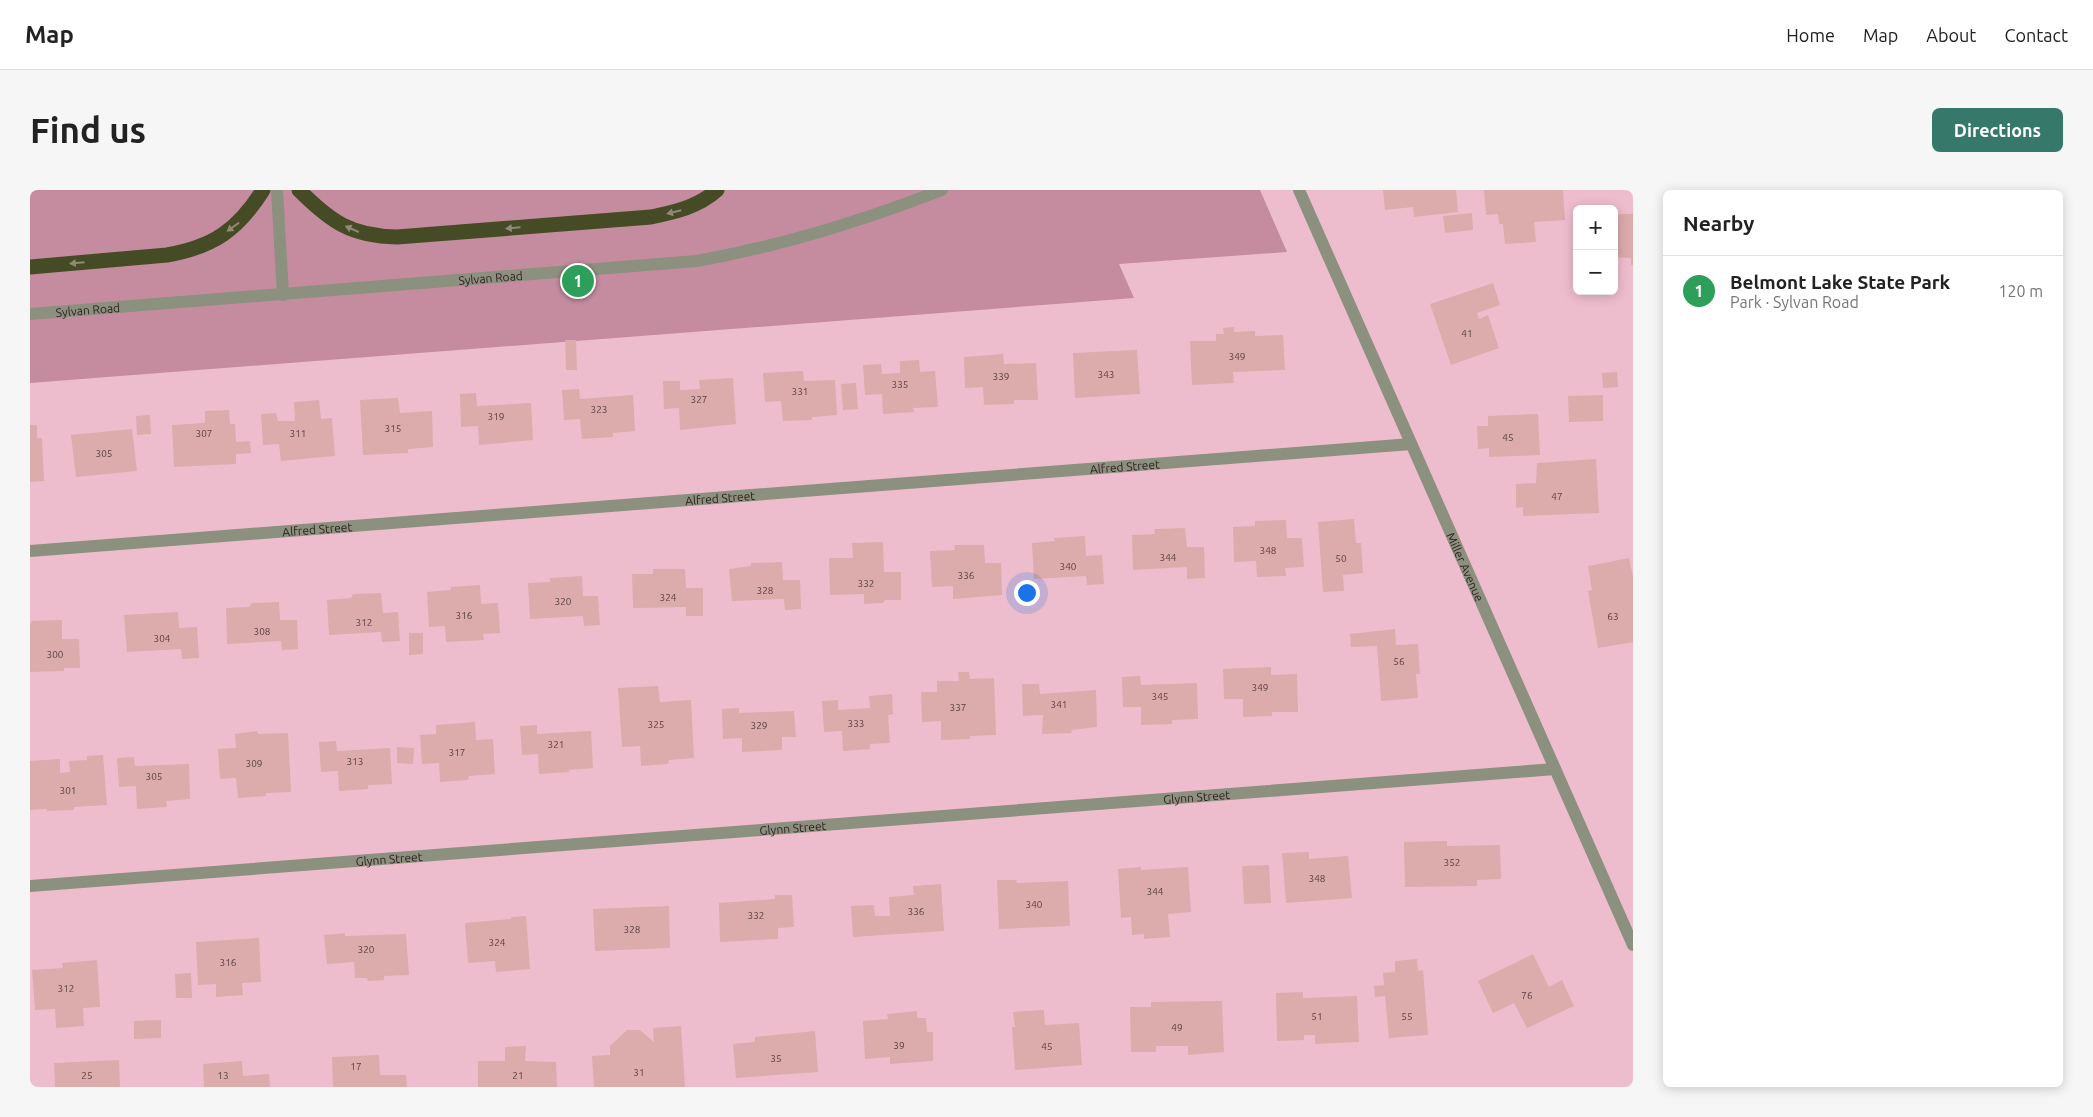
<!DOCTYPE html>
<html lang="en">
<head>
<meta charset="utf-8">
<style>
	body { margin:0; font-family:Ubuntu,sans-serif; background:#f6f6f6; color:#222 }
	.controls { position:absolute; right:15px; top:15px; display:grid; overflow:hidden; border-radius:8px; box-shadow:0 2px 12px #0003 }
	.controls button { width:45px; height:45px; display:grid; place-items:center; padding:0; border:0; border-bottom:1px solid #e0e0e0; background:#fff; color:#222; font:25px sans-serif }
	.you { position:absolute; left:996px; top:402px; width:18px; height:18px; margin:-12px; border:4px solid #fff; border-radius:50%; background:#1a73e8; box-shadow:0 0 0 8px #1a73e833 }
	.badge { display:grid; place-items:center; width:32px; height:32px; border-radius:50%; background:#36796b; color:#fff; font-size:16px; font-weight:700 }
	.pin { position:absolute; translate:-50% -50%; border:2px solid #fff; box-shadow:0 1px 5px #0006 }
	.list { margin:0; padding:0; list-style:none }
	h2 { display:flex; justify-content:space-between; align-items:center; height:65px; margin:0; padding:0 20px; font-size:21px }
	h2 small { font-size:16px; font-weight:400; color:#767676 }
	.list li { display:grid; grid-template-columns:32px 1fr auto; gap:15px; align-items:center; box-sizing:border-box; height:70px; padding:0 20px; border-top:1px solid #e0e0e0 }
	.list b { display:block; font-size:19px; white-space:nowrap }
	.list p { margin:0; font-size:16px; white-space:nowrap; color:#767676 }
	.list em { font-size:16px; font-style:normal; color:#767676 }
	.map { position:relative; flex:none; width:1603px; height:897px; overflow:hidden; border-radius:8px }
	header { display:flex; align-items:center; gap:30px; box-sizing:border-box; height:70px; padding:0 25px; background:#fff; border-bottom:1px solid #e0e0e0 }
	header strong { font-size:24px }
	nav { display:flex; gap:28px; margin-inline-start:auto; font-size:18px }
	.intro { display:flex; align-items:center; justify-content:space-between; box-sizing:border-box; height:120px; padding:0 30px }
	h1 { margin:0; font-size:35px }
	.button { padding:12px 22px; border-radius:8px; background:#36796b; color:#fff; font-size:18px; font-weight:700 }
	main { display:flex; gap:30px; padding:0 30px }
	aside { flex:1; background:#fff; border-radius:8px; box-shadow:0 2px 12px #0003 }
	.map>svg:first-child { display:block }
	.green { fill:#c48c9e }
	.building { fill:#dcabab }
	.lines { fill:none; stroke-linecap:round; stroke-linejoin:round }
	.minor { stroke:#8c907e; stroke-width:12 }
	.highway { stroke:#454b25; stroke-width:15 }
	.oneway { fill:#8f8975 }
	.labels { text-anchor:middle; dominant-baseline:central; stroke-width:4; stroke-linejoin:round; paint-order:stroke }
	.number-label { font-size:10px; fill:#5a4044 }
	.street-label { font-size:12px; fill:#2e1c22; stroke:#ffe6ed }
</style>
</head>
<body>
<header>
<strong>Map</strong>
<nav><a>Home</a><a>Map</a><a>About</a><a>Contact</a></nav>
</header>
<div class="intro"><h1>Find us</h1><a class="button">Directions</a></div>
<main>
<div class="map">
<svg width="1603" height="897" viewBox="0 0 1603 897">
	<rect width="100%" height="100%" fill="#eebdcd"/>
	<!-- green -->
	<path class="green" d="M0,0h1230l27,62 -168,12 15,34 -1104,85z"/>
	<!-- building -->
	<path class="building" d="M1353,0h73l2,22 -44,5 -1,-10 -28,3z
		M1454,0h79l2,30 -31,2 2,20 -31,2 -2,-20h-4l-1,-10 -12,1z
		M1442,23l1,17 -28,3 -2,-17z
		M1584,24h19v51h-2v-7l-17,-1z
		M1463,93l7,22 -23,8 2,6 9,-4 11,33 -48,17 -21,-61z
		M1204,137v5l21,-1v5l28,-1 2,35 -52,2 1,11 -42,2 -2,-44h26v-7h8l-1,-6z
		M535,150h11l1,30h-11z
		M1107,160l3,44 -65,4 -2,-45z
		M973,164l1,10 32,-1 2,37h-24v4l-30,1 -1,-18 -18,1 -1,-31z
		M889,170l1,12 15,-1 3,36 -25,1 1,4 -31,2 -1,-20 -17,1 -2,-30 18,-1 1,10 18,-1v-12z
		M773,181l1,10 31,-1 2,35 -25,2v3l-29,1 -2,-20 -16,1 -2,-29z
		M1587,182l1,15 -15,1 -1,-15z
		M703,188l3,46 -56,6 -1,-22 -15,1 -1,-28h17v9l20,-1 -1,-9z
		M826,193l2,26 -15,1 -2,-26z
		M549,199l1,10 53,-4 2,36 -22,2v4l-31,2 -2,-20 -16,1 -2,-30z
		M446,203l1,13 54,-3 2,37 -54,5 -1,-19 -17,1 -1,-33z
		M1573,205v26l-34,1 -1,-26z
		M368,208l2,15 32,-2 1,36 -25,2v4l-45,2 -3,-55z
		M289,210l2,19 11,-1 3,38 -54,5 -2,-17 -16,1 -2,-31 15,-1 2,8h17l-1,-19z
		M199,220l1,14h5l1,18 14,-1 1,12 -15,1v10l-62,3 -2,-42 33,-2v-12z
		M1508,224l2,41 -51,2v-9l-11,1 -1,-23h11v-10z
		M120,225l1,19 -14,1 -1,-19z
		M0,235h7v13h5l2,43 -14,1z
		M102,239l5,42 -61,6 -5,-42z
		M1566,269l3,54 -76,3v-9l-7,1v-24l20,-1 1,-20z
		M1324,329l2,24h5l2,30 -20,2 1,16 -21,1 -5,-70z
		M1256,330l1,18h15l2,29 -19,1 1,8 -29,1 -1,-16 -22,1 -1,-35 22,-1v-5z
		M1155,338l2,19h17l1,31 -18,1v-12l-54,3 -1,-35 23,-1 -1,-5z
		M1055,346l1,20 16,-1 2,29 -17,1 -1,-9 -52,3 -2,-36 23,-2 -1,-3z
		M853,352l1,30h17v28h-16l-2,3 -19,1v-10l-34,1 -1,-37h24l-1,-15z
		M924,355h30l1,18h16l1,32 -49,4v-13l-21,1 -2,-36 25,-1z
		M1599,368l4,19v65l-35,6 -10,-57 4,-1 -4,-24z
		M752,372l1,18h17l1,29 -16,1 -1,-11 -52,2 -3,-32 22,-3v-3z
		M623,379h32l1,19h17v28h-17v-9l-53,1 -1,-34h21z
		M552,386l1,20h15l2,29 -16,1 -1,-10 -53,3 -2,-36 22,-1v-4z
		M450,395l1,19 17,-1 2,30 -17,1 1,6 -38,2 -1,-16 -16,1 -2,-35 24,-2v-3z
		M351,403l2,20 15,-1 2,29 -18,1 -1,-10 -52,3 -2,-35 24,-2 2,-4z
		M249,412l1,18h17l1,29 -16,1 -1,-9 -54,3 -1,-36 23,-1 3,-4z
		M148,422l1,16 18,-1 2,31 -17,1 -1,-10 -54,3 -3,-37z
		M32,430v19h17l1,29h-16v3l-34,1v-47l2,-4z
		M1365,439l1,16 22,-1 2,30h-4l2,24 -37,3 -4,-55 -26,1 -1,-13z
		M379,443h14v21l-14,1z
		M1241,477v8l26,-1 1,38h-26v4l-29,1v-18h-19l-1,-30z
		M928,482h11l1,7 24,-1 2,57 -26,1v3l-29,1v-19l-19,1 -1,-30h16v-11h22z
		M1110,486l1,9 56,-2 1,36 -26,1v4l-31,1v-18h-18l-1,-30z
		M992,494h17l1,10 56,-4 1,37 -26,3 1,3 -30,1 1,-19 -20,1z
		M628,496l2,16 31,-2 3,58 -25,2 -1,4 -27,2 -1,-20 -18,1 -4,-59z
		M862,504l1,20 -5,1 2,28 -20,1v5l-27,2 -1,-20 -18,1 -2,-31 16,-1v10l32,-2 -1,-12z
		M709,518v5l55,-2 2,26h-14v13l-40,2v-14l-19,1 -1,-30z
		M445,532l1,18 17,-1 2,35 -26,2 -1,4 -28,2 -1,-19 -17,1 -2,-29 16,-1v-9z
		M507,535v9l54,-3 2,37 -24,2v2l-30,2 -1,-20 -16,1 -2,-29z
		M227,541l1,3 30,-1 3,59 -25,1v3l-28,2 -2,-20 -16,1 -2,-30 18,-1 -1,-14z
		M306,551l1,10 53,-3 2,36 -24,1v4l-29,2 -1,-20 -17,1 -2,-30z
		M367,557l17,1 -1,16 -16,-1z
		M73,565l4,50 -33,2v3l-27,1v-2l-17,1v-49l30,-2v14l10,-1 -1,-11 18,-1v-4z
		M104,567l1,9 54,-2 1,35 -24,2 1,6 -30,2 -1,-23 -17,1 -2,-29z
		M1417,651v5l53,-1 1,34 -24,1v6l-72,1 -1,-45z
		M1279,662v7l39,-3 4,42 -66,5 -4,-50z
		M1239,675l2,38 -27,1 -2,-38z
		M1111,677v3l47,-3 3,45 -23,2 2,23 -26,2v-5l-12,1 -1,-18 -10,1 -3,-49z
		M967,690h19l1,3 51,-2 2,45 -71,3z
		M911,694l3,47 -91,6 -2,-31 23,-1 1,11h15l-1,-19 25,-2 -1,-9z
		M745,705h17l2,32 -16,1v11l-58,3 -1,-39 56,-4z
		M639,716l1,42 -75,3 -2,-42z
		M496,726l4,53 -34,3 -1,-11 -27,2 -3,-40 46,-4v-2z
		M315,743v3l61,-2 3,41 -25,1v4l-16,1 -1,-3h-12l-1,-16 -27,2 -3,-29z
		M229,748l2,44 -19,1 1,12 -27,2v-13l-18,1 -2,-43z
		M1503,764l16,33 13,-7 12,26 -47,22 -13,-25 -21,10 -15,-32z
		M1387,769l1,12 5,-1 5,65 -39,3 -4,-42 -10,1 -1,-11 10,-1 -1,-12 12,-1v-11z
		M67,770l3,47 -17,1 1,18 -28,2 -1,-19 -20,1 -3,-40 31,-2 -1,-5z
		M161,783l1,25h-16l-1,-24z
		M1273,802v6l54,-2 2,46 -44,2v-9h-11v5l-27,1 -1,-48z
		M1192,811l2,51 -36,3v-9h-32v6h-25l-1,-45h21v-5z
		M1014,820l1,15 34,-2 3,42 -67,5 -3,-43h3l-2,-15z
		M887,821v7h9l1,14h6v29l-43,3v-7l-25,2 -2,-38 25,-2 -1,-5z
		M131,830v18l-27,1v-18z
		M651,836l4,61h-91l-2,-31 18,-1v-9l17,-16h13l14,12 -1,-14z
		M785,841l3,41 -82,6 -3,-34 22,-2v-5z
		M496,856l-1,15 31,1 1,25h-79v-26h27v-14z
		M349,865l1,20h26l1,12h-74l-1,-30z
		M89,870l1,27h-65l-1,-24z
		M212,871l1,15 26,-2 1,13h-66l-1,-23z"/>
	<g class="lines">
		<!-- minor -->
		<g class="minor">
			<path d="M247,0l6,105"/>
			<path id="s1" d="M1269,0l334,755"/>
			<path id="s2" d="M0,124l667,-53c87,-16 162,-39 245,-71"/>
			<path id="s3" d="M0,361l1381,-107"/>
			<path id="s4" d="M0,696l1525,-117"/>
		</g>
		<!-- highway -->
		<path class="highway" d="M269,0c32,32 52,46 98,47l254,-20c24,-5 47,-10 66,-27
			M0,77l137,-12c46,-8 71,-25 96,-65"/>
	</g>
	<!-- one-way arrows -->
	<defs><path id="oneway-solid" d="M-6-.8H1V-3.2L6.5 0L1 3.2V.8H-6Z" transform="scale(1.25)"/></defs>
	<g class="oneway">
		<use href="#oneway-solid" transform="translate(644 22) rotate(166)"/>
		<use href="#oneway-solid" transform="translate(203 37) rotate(144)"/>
		<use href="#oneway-solid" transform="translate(483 38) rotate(175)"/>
		<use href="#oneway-solid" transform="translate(322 39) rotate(-156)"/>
		<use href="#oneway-solid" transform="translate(47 73) rotate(175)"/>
	</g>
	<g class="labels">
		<!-- number labels -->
		<g class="number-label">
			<text x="1437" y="143">41</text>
			<text x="1207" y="166">349</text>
			<text x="1076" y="184">343</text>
			<text x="971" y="186">339</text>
			<text x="870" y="194">335</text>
			<text x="770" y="201">331</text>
			<text x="669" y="209">327</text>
			<text x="569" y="219">323</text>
			<text x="466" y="226">319</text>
			<text x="363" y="238">315</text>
			<text x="174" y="243">307</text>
			<text x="268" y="243">311</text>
			<text x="1478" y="247">45</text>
			<text x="74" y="263">305</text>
			<text x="1527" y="306">47</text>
			<text x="1238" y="360">348</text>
			<text x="1138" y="367">344</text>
			<text x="1311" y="368">50</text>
			<text x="1038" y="376">340</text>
			<text x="936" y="385">336</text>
			<text x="836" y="393">332</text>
			<text x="735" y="400">328</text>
			<text x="638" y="407">324</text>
			<text x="533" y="411">320</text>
			<text x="434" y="425">316</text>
			<text x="1583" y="426">63</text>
			<text x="334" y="432">312</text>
			<text x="232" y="441">308</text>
			<text x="132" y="448">304</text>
			<text x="25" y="464">300</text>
			<text x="1369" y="471">56</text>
			<text x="1230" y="497">349</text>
			<text x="1130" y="506">345</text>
			<text x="1029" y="514">341</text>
			<text x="928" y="517">337</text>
			<text x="826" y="533">333</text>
			<text x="626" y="534">325</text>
			<text x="729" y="535">329</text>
			<text x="526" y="554">321</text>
			<text x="427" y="562">317</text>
			<text x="325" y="571">313</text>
			<text x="224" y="573">309</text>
			<text x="124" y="586">305</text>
			<text x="38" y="600">301</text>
			<text x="1422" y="672">352</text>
			<text x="1287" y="688">348</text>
			<text x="1125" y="701">344</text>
			<text x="1004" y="714">340</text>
			<text x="886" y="721">336</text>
			<text x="726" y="725">332</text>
			<text x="602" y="739">328</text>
			<text x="467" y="752">324</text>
			<text x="336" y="759">320</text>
			<text x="198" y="772">316</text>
			<text x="36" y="798">312</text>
			<text x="1497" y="805">76</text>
			<text x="1287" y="826">51</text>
			<text x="1377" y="826">55</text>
			<text x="1147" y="837">49</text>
			<text x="869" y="855">39</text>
			<text x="1017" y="856">45</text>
			<text x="746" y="868">35</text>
			<text x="326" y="876">17</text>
			<text x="609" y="882">31</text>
			<text x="57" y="885">25</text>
			<text x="193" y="885">13</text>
			<text x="488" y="885">21</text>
		</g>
		<!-- street labels -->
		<g class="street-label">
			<text stroke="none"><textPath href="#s2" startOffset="462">Sylvan Road</textPath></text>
			<text stroke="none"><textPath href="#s2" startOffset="58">Sylvan Road</textPath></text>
			<text stroke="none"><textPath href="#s3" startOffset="1098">Alfred Street</textPath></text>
			<text stroke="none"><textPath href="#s3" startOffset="692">Alfred Street</textPath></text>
			<text stroke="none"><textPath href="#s3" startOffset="288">Alfred Street</textPath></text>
			<text stroke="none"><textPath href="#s1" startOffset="412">Miller Avenue</textPath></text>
			<text stroke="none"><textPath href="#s4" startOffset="1170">Glynn Street</textPath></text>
			<text stroke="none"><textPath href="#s4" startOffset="765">Glynn Street</textPath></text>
			<text stroke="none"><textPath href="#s4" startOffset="360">Glynn Street</textPath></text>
		</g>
	</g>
</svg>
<div class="controls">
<button>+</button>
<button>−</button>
</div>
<div class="you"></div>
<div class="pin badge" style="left:548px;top:91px;background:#2e9e5b">1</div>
</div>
<aside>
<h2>Nearby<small></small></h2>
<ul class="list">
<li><span class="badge" style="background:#2e9e5b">1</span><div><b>Belmont Lake State Park</b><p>Park · Sylvan Road</p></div><em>120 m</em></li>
</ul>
</aside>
</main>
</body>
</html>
